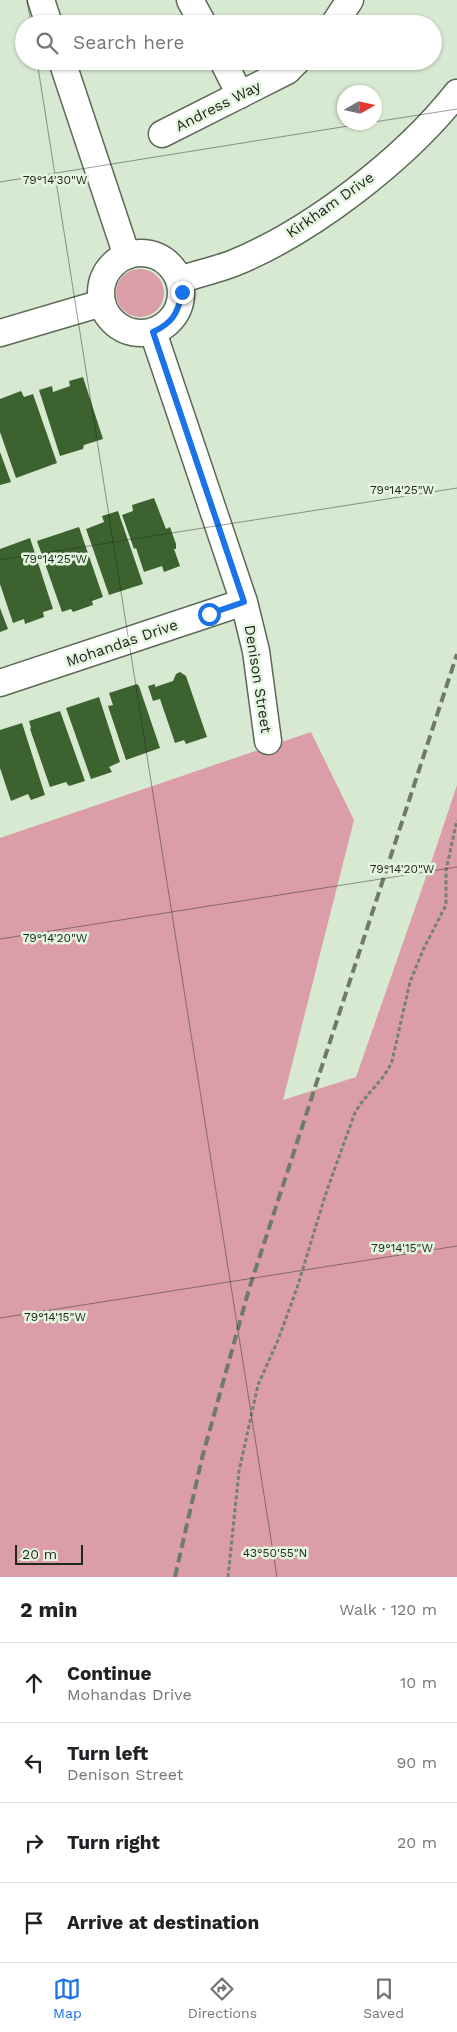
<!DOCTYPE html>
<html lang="en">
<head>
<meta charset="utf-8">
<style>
	body { margin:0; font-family:"Work Sans",sans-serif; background:#f2f2f2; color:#202124 }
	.compass { position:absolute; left:337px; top:85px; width:45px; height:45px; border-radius:50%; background:#fff; box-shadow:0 1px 4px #0004; rotate:81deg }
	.scale { position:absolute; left:15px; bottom:12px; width:68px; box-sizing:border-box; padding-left:5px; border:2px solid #20271e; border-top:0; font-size:14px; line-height:18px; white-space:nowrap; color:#20271e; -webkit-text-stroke:4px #e5f6df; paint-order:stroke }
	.stop { position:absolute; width:15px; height:15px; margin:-11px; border:4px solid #1a73e8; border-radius:50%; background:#fff }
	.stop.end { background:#1a73e8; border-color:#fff; box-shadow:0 1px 5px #0008 }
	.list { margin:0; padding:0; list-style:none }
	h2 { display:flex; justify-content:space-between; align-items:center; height:65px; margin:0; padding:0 20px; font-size:21px }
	h2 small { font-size:16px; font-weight:400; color:#757577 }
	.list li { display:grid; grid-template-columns:32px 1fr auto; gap:15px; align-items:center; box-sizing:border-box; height:80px; padding:0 20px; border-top:1px solid #e0e0e0 }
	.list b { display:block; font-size:19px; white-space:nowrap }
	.list p { margin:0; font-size:16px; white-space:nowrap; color:#757577 }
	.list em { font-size:16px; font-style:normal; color:#757577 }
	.icon { flex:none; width:28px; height:28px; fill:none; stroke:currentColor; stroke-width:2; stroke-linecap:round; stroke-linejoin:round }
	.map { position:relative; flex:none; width:457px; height:1577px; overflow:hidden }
	.search { position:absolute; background:#fff; box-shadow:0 1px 4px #0004; left:15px; right:15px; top:15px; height:55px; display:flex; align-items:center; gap:12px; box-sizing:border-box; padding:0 18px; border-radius:28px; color:#757577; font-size:19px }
	.sheet { height:385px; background:#fff }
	nav { display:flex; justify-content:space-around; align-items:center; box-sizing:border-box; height:70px; border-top:1px solid #e0e0e0; background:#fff; font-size:14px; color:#757577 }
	nav a { display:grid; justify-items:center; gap:2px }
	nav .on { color:#1a73e8 }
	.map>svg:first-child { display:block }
	.green { fill:#db9ea8 }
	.building { fill:#3c632f }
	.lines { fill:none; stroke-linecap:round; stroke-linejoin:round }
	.minor-casing { stroke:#5b6a56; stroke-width:29 }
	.path { stroke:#758071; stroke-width:3; stroke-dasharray:4 2.5; stroke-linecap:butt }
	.minor { stroke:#fff; stroke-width:26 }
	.rail { stroke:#6f7a6b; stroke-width:4; stroke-dasharray:10 5; stroke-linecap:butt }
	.route { stroke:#1a73e8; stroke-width:6 }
	.ticks { fill:none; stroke:#20271e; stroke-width:1; stroke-opacity:0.45 }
	.labels { text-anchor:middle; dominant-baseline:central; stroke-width:5; stroke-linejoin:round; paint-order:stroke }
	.street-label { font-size:15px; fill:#20271e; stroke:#e5f6df }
	.ticks-label { font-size:12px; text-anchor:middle; fill:#20271e; stroke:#e5f6df; stroke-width:5; stroke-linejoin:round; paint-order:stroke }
</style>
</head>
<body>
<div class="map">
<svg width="457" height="1577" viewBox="0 0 457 1577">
	<rect width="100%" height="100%" fill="#d8e9d2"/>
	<!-- green -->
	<path class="green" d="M116 293a24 24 0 1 1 48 0a24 24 0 1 1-48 0Z
		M311,732l43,88 -71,280 73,-23 78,-223 23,-69v792h-457v-739z"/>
	<!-- building -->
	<path class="building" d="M83,377l20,62 -19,6 -1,4 -23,7 -21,-66 13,-4 1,6 17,-6 -1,-5z
		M21,391l3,6 9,-3 24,69 -41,15 -16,-46v-33z
		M0,452l11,30 -11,3z
		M154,498l12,31 4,-2 6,17v5h-2l6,17 -16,6 -2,-6 -18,6 -8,-24 -2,1 -12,-34 11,-4 -1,-6z
		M118,511l25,73 -34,11 -23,-66 18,-7 -2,-6z
		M79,527l24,70 -11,4 1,4 -20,7 -2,-3 -9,3 -25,-71z
		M30,538l23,71 -10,3 1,5 -19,7 -1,-5 -11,4 -13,-39v-35z
		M0,608l8,21 -8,3z
		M180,672l6,4 21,61 -21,7 -2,-4 -9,3 -15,-44 -7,2 -5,-15 7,-2v3l18,-6 3,-7z
		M137,684l2,2 21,62 -34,12 -18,-54 5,-1 -4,-12z
		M99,697l21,65 -11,5 3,5 -21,7 -25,-71z
		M60,711l25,70 -16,5 -3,-4 -16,5 -20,-58 1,-1 -2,-7z
		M22,723l23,72 -14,5 -3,-6 -17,7 -11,-33v-38z"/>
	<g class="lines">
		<!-- minor casing -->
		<g class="minor-casing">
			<path id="minor" d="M41,0l8,24
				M190,0l13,24
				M334,24l16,-24
				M62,61l65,195
				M223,61l17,34
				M162,134l125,-63 10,-10
				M101 293a40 40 0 1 1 80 0a40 40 0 1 1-80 0Z
				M179,280c18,-6 37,-10 55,-17 78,-32 171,-104 223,-170
				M153,332l91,270 12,49 12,90
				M0,333l102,-30
				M0,683l244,-81"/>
		</g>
		<!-- path -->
		<path class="path" d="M228,1577l11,-106 19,-86 20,-45 19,-52 29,-95 28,-78c10,-21 30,-33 38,-54l18,-79 13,-32 23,-45v-35l11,-50"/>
		<!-- minor -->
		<use href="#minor" class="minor"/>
		<!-- rail -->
		<path class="rail" d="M175,1577l27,-119 47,-169 208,-635"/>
	</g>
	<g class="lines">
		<!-- route -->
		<path class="route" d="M182,292c-4,22 -10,31 -29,40l91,270 -35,12"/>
	</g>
	<!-- ticks -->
	<path class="ticks" d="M27,0l4,24M37,61l240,1516M374,122l83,-13M0,182l373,-60M0,560l457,-72M0,939l457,-72M0,1318l457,-72"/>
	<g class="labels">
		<!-- street labels -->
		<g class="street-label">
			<text transform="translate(218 106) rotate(-27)">Andress Way</text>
			<text transform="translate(330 205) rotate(-35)">Kirkham Drive</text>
			<text transform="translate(122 643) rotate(-19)">Mohandas Drive</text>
			<text transform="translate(258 679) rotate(81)">Denison Street</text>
		</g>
	</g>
	<g class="ticks-label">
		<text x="55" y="184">79°14'30"W</text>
		<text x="402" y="494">79°14'25"W</text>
		<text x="55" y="563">79°14'25"W</text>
		<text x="402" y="873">79°14'20"W</text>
		<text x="55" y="942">79°14'20"W</text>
		<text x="402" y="1252">79°14'15"W</text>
		<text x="55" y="1321">79°14'15"W</text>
		<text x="275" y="1557">43°50'55"N</text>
	</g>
</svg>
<svg class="compass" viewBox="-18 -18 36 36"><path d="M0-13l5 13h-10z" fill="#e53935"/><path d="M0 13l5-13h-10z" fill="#757577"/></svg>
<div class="scale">20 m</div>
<div class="stop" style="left:209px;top:614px"></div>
<div class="stop end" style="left:182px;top:292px"></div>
<div class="search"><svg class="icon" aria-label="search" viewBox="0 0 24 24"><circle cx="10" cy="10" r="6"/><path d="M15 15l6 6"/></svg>Search here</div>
</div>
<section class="sheet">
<h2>2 min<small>Walk · 120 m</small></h2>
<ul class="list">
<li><svg class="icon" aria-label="ahead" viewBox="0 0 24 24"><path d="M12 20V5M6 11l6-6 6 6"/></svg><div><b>Continue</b><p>Mohandas Drive</p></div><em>10 m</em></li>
<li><svg class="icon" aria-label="left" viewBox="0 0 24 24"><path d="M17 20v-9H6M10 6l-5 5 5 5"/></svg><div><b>Turn left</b><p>Denison Street</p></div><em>90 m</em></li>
<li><svg class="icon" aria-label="right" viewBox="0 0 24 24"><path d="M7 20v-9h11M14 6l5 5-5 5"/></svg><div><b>Turn right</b></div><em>20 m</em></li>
<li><svg class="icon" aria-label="arrive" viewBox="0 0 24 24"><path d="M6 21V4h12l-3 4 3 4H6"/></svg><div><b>Arrive at destination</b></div></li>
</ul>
</section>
<nav>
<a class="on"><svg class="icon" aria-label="map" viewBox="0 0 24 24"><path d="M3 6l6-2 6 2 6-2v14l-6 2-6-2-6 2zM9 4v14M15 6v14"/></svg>Map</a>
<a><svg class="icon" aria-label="directions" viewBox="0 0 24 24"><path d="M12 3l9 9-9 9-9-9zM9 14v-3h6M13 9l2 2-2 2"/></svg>Directions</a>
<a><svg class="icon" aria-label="saved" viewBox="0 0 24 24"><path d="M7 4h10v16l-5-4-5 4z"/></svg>Saved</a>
</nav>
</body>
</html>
